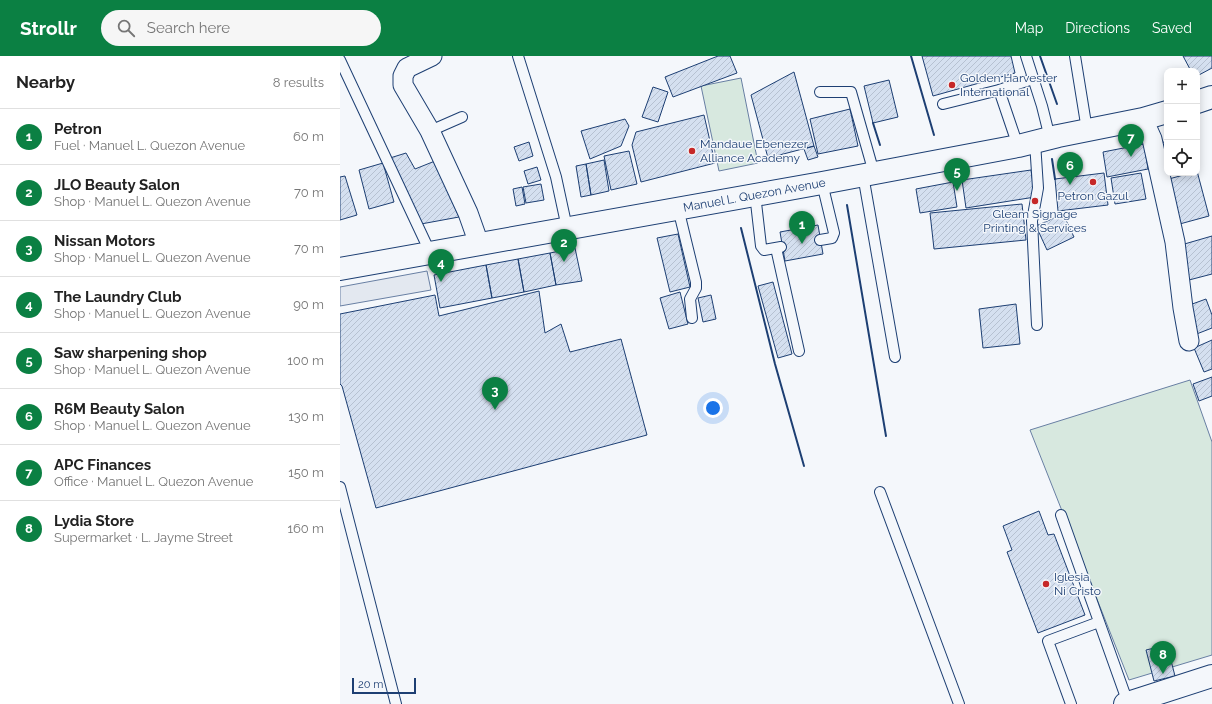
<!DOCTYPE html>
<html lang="en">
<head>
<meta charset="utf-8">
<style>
	body { margin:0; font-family:Raleway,sans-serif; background:#f6f6f6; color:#222 }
	.controls { position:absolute; right:12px; top:12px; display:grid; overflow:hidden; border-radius:8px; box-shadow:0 2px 10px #0003 }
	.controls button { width:36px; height:36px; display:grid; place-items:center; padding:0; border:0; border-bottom:1px solid #e0e0e0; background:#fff; color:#222; font:20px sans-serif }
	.scale { position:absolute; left:12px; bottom:10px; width:64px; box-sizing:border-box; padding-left:4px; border:2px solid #1d3f73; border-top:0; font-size:11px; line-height:14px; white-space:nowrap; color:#1d3f73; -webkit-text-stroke:3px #f4f7fb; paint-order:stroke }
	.you { position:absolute; left:373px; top:352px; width:14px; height:14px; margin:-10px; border:3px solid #fff; border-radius:50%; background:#1a73e8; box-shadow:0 0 0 6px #1a73e833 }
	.badge { display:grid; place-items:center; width:26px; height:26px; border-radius:50%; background:#0b8043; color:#fff; font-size:13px; font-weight:700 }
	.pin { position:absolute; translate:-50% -33px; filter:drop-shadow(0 1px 2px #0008) }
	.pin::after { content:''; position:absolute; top:21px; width:14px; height:12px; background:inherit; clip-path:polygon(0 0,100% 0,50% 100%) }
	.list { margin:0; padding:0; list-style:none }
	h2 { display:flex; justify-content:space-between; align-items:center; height:52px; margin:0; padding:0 16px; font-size:17px }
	h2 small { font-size:13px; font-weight:400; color:#767676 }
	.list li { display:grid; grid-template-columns:26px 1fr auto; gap:12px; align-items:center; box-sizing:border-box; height:56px; padding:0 16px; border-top:1px solid #e0e0e0 }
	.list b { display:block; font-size:15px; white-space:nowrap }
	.list p { margin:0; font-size:13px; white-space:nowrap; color:#767676 }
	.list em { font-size:13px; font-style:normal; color:#767676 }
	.icon { flex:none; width:22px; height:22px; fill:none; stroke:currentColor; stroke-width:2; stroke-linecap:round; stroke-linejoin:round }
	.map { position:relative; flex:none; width:872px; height:648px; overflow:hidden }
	header { display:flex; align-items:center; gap:24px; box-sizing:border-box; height:56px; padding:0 20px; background:#0b8043; color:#fff }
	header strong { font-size:19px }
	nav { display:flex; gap:22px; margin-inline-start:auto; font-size:14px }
	.search { width:280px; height:36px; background:#f6f6f6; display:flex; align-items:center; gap:10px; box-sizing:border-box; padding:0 14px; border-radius:22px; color:#767676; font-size:15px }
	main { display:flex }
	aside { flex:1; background:#fff }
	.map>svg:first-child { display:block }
	.grass { fill:#d7e8df; stroke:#687fa3 }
	.parking { fill:#e3e8f0; stroke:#687fa3 }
	.building { fill:url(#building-hatch); stroke:#1d3f73 }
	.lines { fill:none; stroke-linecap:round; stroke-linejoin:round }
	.service-casing { stroke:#1d3f73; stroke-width:12 }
	.minor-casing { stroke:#1d3f73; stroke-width:21 }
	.tertiary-casing { stroke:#1d3f73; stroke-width:24 }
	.secondary-casing { stroke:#1d3f73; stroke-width:24 }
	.service { stroke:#f4f7fb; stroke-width:10 }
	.minor { stroke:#f4f7fb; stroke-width:19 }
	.tertiary { stroke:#f4f7fb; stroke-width:22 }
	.secondary { stroke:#f4f7fb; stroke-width:22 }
	.wall { stroke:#1d3f73; stroke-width:2 }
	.poi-dot { fill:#c62828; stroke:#f4f7fb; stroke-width:1.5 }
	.labels { text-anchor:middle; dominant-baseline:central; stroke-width:3; stroke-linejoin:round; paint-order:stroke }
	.poi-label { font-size:12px; fill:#1d3f73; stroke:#f4f7fb; text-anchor:start }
	.street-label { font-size:12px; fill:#1d3f73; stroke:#f4f7fb }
</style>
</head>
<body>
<header>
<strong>Strollr</strong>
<div class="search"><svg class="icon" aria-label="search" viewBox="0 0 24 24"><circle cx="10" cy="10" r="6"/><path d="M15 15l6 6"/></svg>Search here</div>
<nav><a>Map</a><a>Directions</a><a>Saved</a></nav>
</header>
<main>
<aside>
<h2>Nearby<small>8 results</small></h2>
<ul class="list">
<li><span class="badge">1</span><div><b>Petron</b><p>Fuel · Manuel L. Quezon Avenue</p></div><em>60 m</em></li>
<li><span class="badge">2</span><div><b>JLO Beauty Salon</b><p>Shop · Manuel L. Quezon Avenue</p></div><em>70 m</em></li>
<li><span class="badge">3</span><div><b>Nissan Motors</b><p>Shop · Manuel L. Quezon Avenue</p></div><em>70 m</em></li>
<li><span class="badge">4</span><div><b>The Laundry Club</b><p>Shop · Manuel L. Quezon Avenue</p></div><em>90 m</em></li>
<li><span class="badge">5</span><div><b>Saw sharpening shop</b><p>Shop · Manuel L. Quezon Avenue</p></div><em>100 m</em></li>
<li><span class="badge">6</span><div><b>R6M Beauty Salon</b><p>Shop · Manuel L. Quezon Avenue</p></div><em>130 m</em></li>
<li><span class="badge">7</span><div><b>APC Finances</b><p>Office · Manuel L. Quezon Avenue</p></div><em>150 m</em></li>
<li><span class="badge">8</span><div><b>Lydia Store</b><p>Supermarket · L. Jayme Street</p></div><em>160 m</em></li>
</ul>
</aside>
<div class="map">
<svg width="872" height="648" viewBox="0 0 872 648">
	<defs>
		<pattern id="building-hatch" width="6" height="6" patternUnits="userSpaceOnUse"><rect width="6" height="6" fill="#d5e0f0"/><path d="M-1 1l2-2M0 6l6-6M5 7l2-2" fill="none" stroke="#b6c1d1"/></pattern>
	</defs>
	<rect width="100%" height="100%" fill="#f4f7fb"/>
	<!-- grass -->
	<path class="grass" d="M401,22l17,85 -39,8 -18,-85z
		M850,324l22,62v213l-83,25 -99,-250z"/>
	<!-- parking -->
	<path class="parking" d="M87,215l4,19 -91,16v-19z"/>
	<!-- building -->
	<path class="building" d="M378,0h12l7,17 -64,24 -8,-20z
		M582,0h89l4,17 -82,23z
		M843,0h29v12l-15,8v-5h-6z
		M454,16l20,74 -46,12 -17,-63z
		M549,24l9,37 -25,6 -9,-37z
		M313,31l15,5 -10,30 -16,-5z
		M510,53l8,37 -40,8 -8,-35z
		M364,59l11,48 -74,19 -9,-37 4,-13z
		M285,63l4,7 -8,20 -31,13 -9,-28z
		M827,85v32h6l1,1 -10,3 -9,-32z
		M189,86l4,14 -14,5 -5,-14z
		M804,88l4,25 -41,8 -4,-25z
		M474,90l4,11 -10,3 -4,-11z
		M289,95l8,33 -26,6 -7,-34z
		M66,97l9,16 20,-8 24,56 -38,7 -31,-66z
		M264,104l5,31 -18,4 -5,-31z
		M43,107l11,39 -25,7 -10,-39z
		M246,108l5,31 -10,2 -5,-31z
		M197,111l4,13 -13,4 -4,-13z
		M691,114l4,27 -69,11 -4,-28z
		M857,115l12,45 -33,9 -11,-45 26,-7h6z
		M764,117l4,32 -50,6 -3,-32z
		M801,117l5,26 -31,5 -4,-26z
		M5,120l12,39 -17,5v-43z
		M613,126l4,25 -37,6 -4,-24z
		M201,128l3,16 -18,3 -3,-16z
		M182,131l3,17 -9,2 -3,-17z
		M682,148l4,36 -92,9 -4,-36z
		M723,158l11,23 -27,13 -11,-24z
		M478,169l5,29 -38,7 -5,-29z
		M338,178l12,53 -20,5 -13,-54z
		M872,180v38l-23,6 -8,-35z
		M235,192l7,33 -26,4 -6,-32z
		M210,197l6,32 -32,7 -6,-33z
		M178,203l6,33 -32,6 -6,-33z
		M146,209l6,33 -52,10 -6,-33z
		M433,226l19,72 -14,4 -20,-72z
		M199,235l6,42 16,-9 9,28 51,-13 26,96 -271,73 -34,-122 -2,-2v-70l95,-19 4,21z
		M340,236l8,32 -19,5 -9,-31z
		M371,239l5,24 -13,3 -5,-24z
		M866,243l6,16v13l-18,7 -10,-28z
		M676,248l4,40 -37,4 -4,-39z
		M872,284v29l-8,3 -10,-24z
		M872,321v19l-13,5 -6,-17z
		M699,455l9,24 6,-1 31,81 -47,18 -31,-81 5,-2 -9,-24z
		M827,589l8,31 -21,5 -8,-31z"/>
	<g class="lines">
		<!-- service casing -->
		<g class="service-casing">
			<path id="service" d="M178,0l38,121 11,51
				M686,0l16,50 8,32
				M735,0l12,74
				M0,4l90,192
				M659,34l19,56
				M480,36h31l23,81
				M603,48l56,-14 34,-11
				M90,75l32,-14
				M695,86l3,46 -6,33 5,104
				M523,119l32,182
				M415,138l6,52 3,4 17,-3
				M338,152l18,74v6l-6,11 2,19
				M480,184l12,-2 2,-5 -12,-50
				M436,192l23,103
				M0,431l56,217
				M540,436l79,212
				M721,459l67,188
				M731,648l-23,-63 51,-19"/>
		</g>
		<!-- minor casing -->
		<g class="minor-casing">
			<path id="minor" d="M92,0l-25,12 -4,8v9l27,46 38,82 11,31
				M803,63l9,20 23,103 8,66 6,33"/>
		</g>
		<!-- tertiary casing -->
		<g class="tertiary-casing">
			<path id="tertiary" d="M785,648l87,-28"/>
		</g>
		<!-- secondary casing -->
		<g class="secondary-casing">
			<g id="secondary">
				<path d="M857,46l15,-5"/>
				<path id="s1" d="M0,213l482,-86 196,-37 40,-10 85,-17 24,-7"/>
			</g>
		</g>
		<!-- service -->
		<use href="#service" class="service"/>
		<!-- minor -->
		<use href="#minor" class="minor"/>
		<!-- tertiary -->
		<use href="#tertiary" class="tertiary"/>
		<!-- secondary -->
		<use href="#secondary" class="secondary"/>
		<!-- wall -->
		<path class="wall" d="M571,0l23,79
			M700,0l17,48
			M533,67l7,22
			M712,103l3,20
			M507,149l39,231
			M401,172l34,136 29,102"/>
	</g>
	<!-- markers -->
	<g class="poi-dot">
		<circle cx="612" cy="29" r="4"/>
		<circle cx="352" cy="95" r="4"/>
		<circle cx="753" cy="126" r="4"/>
		<circle cx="695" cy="145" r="4"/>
		<circle cx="706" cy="528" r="4"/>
	</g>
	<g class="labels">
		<!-- poi labels -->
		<g class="poi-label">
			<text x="620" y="22">Golden Harvester<tspan x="620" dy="14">International</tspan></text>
			<text x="360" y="88">Mandaue Ebenezer<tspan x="360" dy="14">Alliance Academy</tspan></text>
			<text x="753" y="140" text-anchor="middle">Petron Gazul</text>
			<text x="695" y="158" text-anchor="middle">Gleam Signage<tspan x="695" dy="14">Printing &amp; Services</tspan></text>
			<text x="714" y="521">Iglesia<tspan x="714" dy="14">Ni Cristo</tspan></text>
		</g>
		<!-- street labels -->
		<g class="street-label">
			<text stroke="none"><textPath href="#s1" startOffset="421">Manuel L. Quezon Avenue</textPath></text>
		</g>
	</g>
</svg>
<div class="controls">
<button>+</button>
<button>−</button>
<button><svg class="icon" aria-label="locate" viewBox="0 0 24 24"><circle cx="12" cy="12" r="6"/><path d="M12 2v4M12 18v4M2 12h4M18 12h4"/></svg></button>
</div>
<div class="scale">20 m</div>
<div class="you"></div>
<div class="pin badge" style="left:462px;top:188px">1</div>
<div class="pin badge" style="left:224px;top:206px">2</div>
<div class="pin badge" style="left:155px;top:354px">3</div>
<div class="pin badge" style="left:101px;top:226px">4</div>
<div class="pin badge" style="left:617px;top:135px">5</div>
<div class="pin badge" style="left:730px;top:129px">6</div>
<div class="pin badge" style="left:791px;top:101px">7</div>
<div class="pin badge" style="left:823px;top:618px">8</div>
</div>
</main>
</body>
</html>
